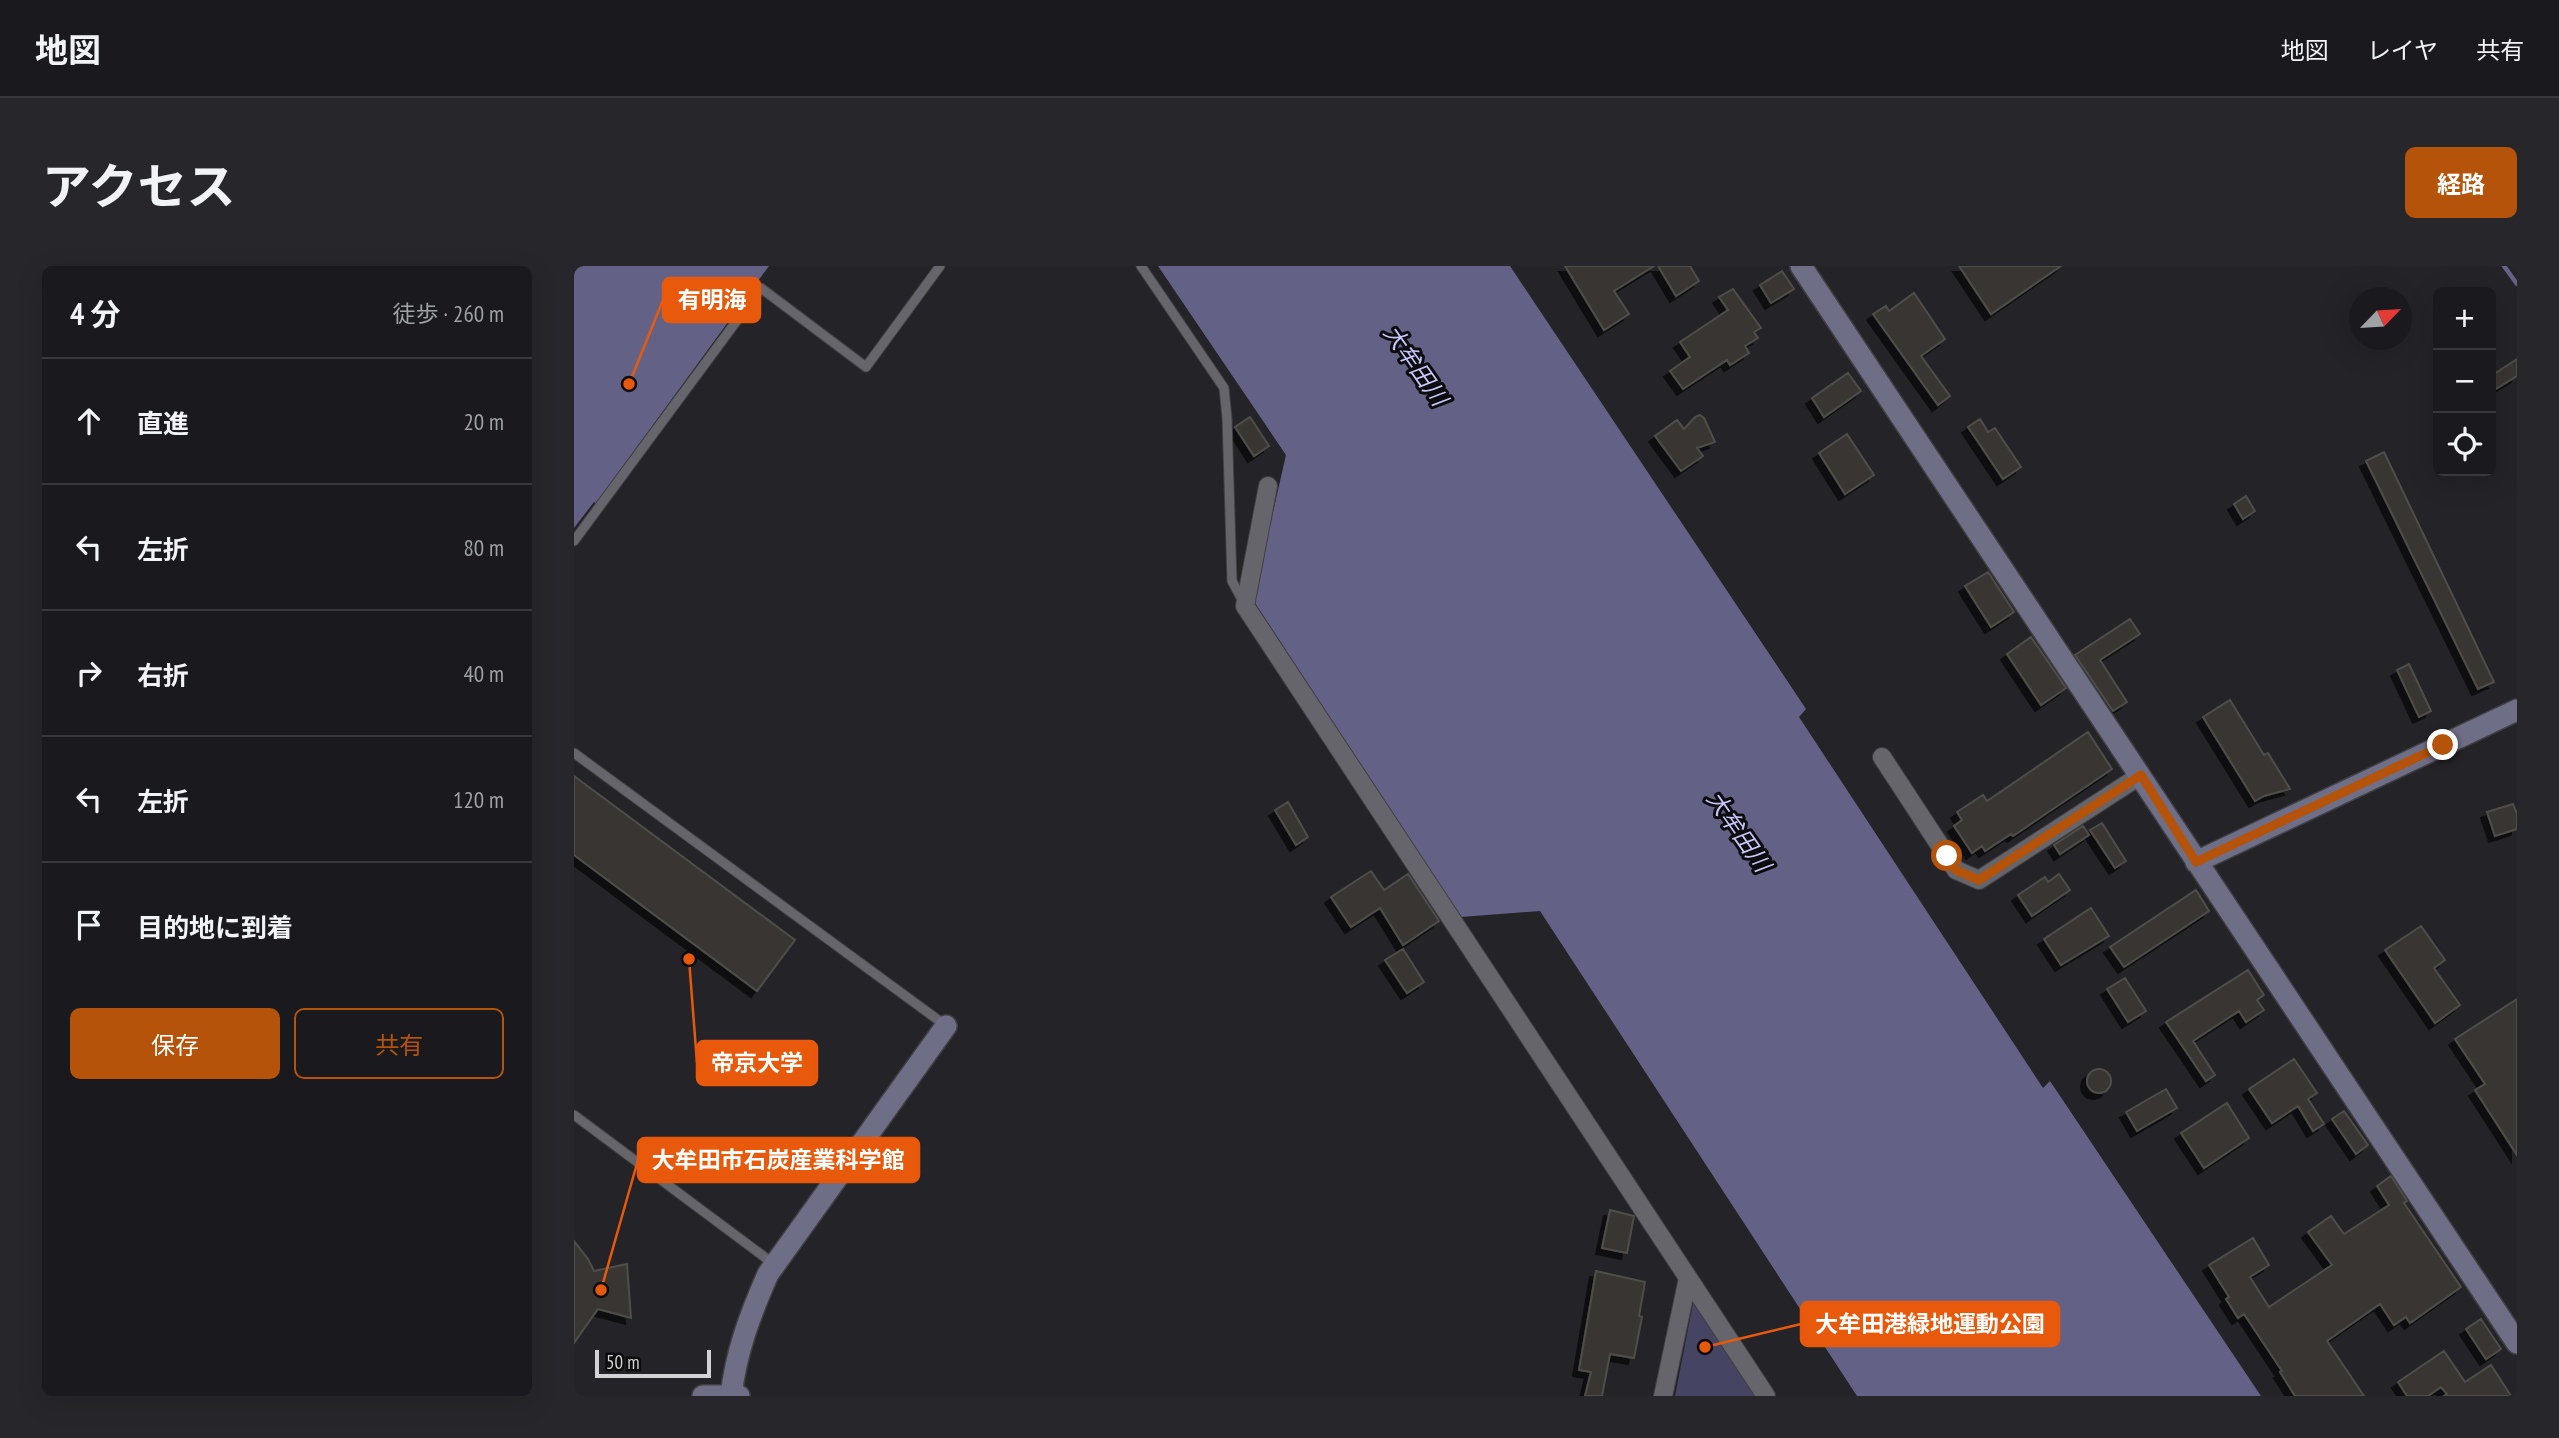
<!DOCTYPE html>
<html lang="ja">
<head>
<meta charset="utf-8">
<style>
	body { margin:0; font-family:"PT Sans Narrow","Noto Sans JP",sans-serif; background:#27272b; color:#f1f3f6 }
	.controls { position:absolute; right:21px; top:21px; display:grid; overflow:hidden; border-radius:10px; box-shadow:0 7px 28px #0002 }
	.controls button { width:63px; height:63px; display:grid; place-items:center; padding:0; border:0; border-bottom:2px solid #38383c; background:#1a1a1e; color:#f1f3f6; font:35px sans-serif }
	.compass { position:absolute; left:1775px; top:21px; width:63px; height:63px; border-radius:50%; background:#1a1a1e; box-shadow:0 7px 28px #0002; rotate:65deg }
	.scale { position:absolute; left:21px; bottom:18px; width:116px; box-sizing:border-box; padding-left:7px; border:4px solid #d3d3d6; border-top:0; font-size:19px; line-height:24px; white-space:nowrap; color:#d3d3d6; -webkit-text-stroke:5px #0c0c0f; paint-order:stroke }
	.stop { position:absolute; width:21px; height:21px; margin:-16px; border:5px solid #b45309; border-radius:50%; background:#fff }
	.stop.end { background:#b45309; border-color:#fff; box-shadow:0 2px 7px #0008 }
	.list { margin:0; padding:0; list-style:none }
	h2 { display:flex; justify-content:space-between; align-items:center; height:91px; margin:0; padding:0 28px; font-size:30px }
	h2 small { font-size:23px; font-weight:400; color:#9fa1a4 }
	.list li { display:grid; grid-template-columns:46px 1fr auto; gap:21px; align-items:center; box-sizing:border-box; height:126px; padding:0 28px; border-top:2px solid #38383c }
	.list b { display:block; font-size:26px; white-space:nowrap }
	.list em { font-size:23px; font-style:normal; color:#9fa1a4 }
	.actions { display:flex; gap:14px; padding:21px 28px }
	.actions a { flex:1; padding:16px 0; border:2px solid #b45309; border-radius:10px; text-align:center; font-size:24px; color:#b45309 }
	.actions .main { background:#b45309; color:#fff }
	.icon { flex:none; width:38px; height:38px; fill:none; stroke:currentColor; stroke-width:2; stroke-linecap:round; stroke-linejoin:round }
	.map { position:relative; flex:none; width:1943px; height:1130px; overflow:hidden; border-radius:10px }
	header { display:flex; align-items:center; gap:42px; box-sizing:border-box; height:98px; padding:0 35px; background:#1a1a1e; border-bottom:2px solid #38383c }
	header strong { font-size:33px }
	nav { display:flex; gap:38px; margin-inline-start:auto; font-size:24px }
	.intro { display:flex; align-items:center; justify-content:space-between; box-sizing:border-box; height:168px; padding:0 42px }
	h1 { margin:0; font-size:49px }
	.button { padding:18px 32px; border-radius:10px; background:#b45309; color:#fff; font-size:24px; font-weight:700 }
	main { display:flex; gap:42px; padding:0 42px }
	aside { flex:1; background:#1a1a1e; border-radius:10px; box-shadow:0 7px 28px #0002 }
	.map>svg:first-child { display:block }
	.green { fill:#454462 }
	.water { fill:#636286 }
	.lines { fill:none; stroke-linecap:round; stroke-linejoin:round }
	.stream { stroke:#636286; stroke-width:4.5 }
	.building { fill:#383630; stroke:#4f4e48; stroke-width:2; filter:url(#shadow) }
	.lane-casing { stroke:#404044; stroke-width:11 }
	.street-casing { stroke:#404044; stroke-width:20 }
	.secondary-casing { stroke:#404044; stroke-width:24 }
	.lane { stroke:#65656b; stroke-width:9 }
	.street { stroke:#65656b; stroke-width:18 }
	.secondary { stroke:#6f6e87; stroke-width:21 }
	.route { stroke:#b45309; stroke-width:9 }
	.labels { text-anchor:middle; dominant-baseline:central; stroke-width:6; stroke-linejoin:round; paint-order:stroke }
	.water-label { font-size:23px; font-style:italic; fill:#c7c6f9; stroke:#0c0c0f }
	.leader { fill:none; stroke:#e8590c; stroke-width:2.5 }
	.callout-dot { fill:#e8590c; stroke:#0c0c0f; stroke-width:2.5 }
	.callout { fill:#e8590c; stroke:#e8590c; stroke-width:2.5 }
	.callout-label { font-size:23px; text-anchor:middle; font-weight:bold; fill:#fff }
</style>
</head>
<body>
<header>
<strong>地図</strong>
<nav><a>地図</a><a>レイヤ</a><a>共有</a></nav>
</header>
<div class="intro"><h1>アクセス</h1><a class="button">経路</a></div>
<main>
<aside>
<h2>4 分<small>徒歩 · 260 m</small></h2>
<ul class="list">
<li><svg class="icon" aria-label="ahead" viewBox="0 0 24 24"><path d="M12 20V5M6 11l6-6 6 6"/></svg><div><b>直進</b></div><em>20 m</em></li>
<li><svg class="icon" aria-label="left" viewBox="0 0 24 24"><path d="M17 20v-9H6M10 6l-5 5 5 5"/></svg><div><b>左折</b></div><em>80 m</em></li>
<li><svg class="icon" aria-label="right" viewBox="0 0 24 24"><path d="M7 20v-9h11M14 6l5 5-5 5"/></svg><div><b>右折</b></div><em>40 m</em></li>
<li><svg class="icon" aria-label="left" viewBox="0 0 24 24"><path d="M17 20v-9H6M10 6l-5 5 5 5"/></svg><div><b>左折</b></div><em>120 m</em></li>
<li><svg class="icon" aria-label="arrive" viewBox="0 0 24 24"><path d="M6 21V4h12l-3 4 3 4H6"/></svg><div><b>目的地に到着</b></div></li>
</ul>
<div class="actions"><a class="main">保存</a><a>共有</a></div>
</aside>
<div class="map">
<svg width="1943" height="1130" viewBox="0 0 1943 1130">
	<defs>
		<filter id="shadow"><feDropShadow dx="-6" dy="6" stdDeviation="0" flood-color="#0009"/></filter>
	</defs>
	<rect width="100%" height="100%" fill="#232328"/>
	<!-- green -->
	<path class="green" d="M1120,1032l64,98h-83z"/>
	<!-- water -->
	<path class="water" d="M0,0h195l-173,237 -2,-1 -20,26z
		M584,0h352l296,443 -7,8 244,371 7,-7 211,315h-404l-317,-485 -79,6 -208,-317 33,-145z"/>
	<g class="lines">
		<!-- stream -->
		<path class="stream" d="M1930,0l13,18"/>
	</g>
	<!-- building -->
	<path class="building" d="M991,0h89l-40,25 15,23 -25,16z
		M1084,0h32l9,15 -23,15z
		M1385,0h102l-70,48z
		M1208,5l12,18 -23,14 -11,-18z
		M1159,23l28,39 -7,4 4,6 -13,8 4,7 -19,12 -3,-5 -44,29 -13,-18 20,-14 -10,-15 48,-32 -9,-13z
		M1340,27l31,46 -24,17 29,40 -12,9 -65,-91 13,-8 3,5z
		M1943,93v17l-26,16v-16z
		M1274,107l13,18 -37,26 -12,-19z
		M1126,149l4,3 11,24 -18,6 6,8 -22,15 -26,-35 22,-16 7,9 11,-12z
		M676,151l19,29 -15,10 -19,-29z
		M1406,153l8,13 7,-4 26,39 -18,12 -35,-52z
		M1273,168l27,41 -29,19 -26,-41z
		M1810,186l110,230 -16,7 -112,-228z
		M1672,230l9,15 -12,8 -9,-15z
		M1414,306l26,40 -23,15 -26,-41z
		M1556,353l10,15 -40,26 27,42 -14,9 -38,-56z
		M1457,371l35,51 -25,17 -34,-51z
		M1835,398l22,47 -12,6 -22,-47z
		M1656,434l34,55 4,-2 22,36 -26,7 -9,5 -52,-84z
		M1514,466l24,37 -99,67 -2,-2 -26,17 -3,-5 -10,7 -18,-27 8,-6 -5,-8 26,-17 4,6z
		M0,510l221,164 -38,51 -183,-136z
		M714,536l20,35 -12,8 -21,-35z
		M1939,538l4,10v15l-22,7 -8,-24z
		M1528,557l24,38 -11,7 -25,-38z
		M1509,560l6,9 -29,19 -6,-9z
		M797,605l13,19 24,-16 31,47 -36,24 -23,-37 -29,19 -20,-30z
		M1485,608l11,16 -38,26 -14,-21 27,-18 3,5z
		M1622,624l13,21 -85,56 -14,-20z
		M1517,642l18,28 -48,29 -17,-26z
		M1847,660l24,34 -11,8 26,37 -25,18 -50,-73z
		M829,683l21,33 -17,11 -22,-33z
		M1674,704l16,25 -7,5 7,10 -18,12 -7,-11 -46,30 22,34 -9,6 -40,-59z
		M1551,712l21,33 -18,11 -21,-33z
		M1943,733v156l-42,-65 10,-6 -30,-45z
		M1720,793l23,34 -9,6 16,25 -11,7 -15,-25 -26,17 -23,-34z
		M1513 815a12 12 0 1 1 24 0a12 12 0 1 1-24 0Z
		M1592,823l11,19 -40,23 -11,-19z
		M1653,837l22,35 -45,30 -23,-35z
		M1770,845l24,34 -12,9 -24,-35z
		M1817,910l16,25 -3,2 57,84 -51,36 -4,-6 -12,8 -14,-21 -53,37 37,55h-69l-15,-24 2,-1 -38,-57 -6,4 -12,-19 3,-2 -20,-32 44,-27 16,27 -19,12 19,30 63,-42 -24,-33 23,-16 13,18 45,-29 -12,-19z
		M1036,944l24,6 -7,37 -25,-5z
		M0,975l14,18 6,12 33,-7 4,54 -33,-9 -24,34z
		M1022,1005l49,11 -6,34 3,1 -8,41 -24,-4 -8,42h-17l6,-24 -12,-2z
		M1907,1053l20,30 -15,10 -20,-30z
		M1870,1085l21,31 26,-17 20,31h-67l3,-2 -6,-7 -13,9h-21l-9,-14z"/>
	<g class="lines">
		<!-- lane casing -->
		<g class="lane-casing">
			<path id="lane" d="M567,0l83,122 3,30 5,163 12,22
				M0,275l187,-253 105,79 74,-101
				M0,487l371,272
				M0,849l200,149"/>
		</g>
		<!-- street casing -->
		<g class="street-casing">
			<path id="street" d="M694,220l-23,120 521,790
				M1308,491l74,113 23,10 162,-105
				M1089,1130l25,-118"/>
		</g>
		<!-- secondary casing -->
		<g class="secondary-casing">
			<path id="secondary" d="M1227,0l716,1077
				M1622,596l321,-152
				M129,1130h36
				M157,1130c5,-44 19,-81 37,-122l178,-248"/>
		</g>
		<!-- lane -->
		<use href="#lane" class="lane"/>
		<!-- street -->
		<use href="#street" class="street"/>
		<!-- secondary -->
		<use href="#secondary" class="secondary"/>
	</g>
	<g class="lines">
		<!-- route -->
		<path class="route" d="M1373,590l9,14 23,10 162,-105 55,87 247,-117"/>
	</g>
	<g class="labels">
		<!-- water labels -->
		<g class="water-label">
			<text transform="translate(842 99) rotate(55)">大牟田川</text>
			<text transform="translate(1165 565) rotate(55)">大牟田川</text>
		</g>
	</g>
	<!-- callouts -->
	<path class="leader" d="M55 118L89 34M115 693L123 797M27 1024L64 894M1131 1081L1227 1058"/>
	<g class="callout-dot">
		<circle cx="55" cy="118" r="7"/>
		<circle cx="115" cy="693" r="7"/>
		<circle cx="27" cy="1024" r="7"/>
		<circle cx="1131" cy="1081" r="7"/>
	</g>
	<g class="callout">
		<rect x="89" y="12" width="97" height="44" rx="7"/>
		<rect x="123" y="775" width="120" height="44" rx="7"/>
		<rect x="64" y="872" width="281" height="44" rx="7"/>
		<rect x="1227" y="1036" width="258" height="44" rx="7"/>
	</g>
	<g class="callout-label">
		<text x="138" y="42">有明海</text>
		<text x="183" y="805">帝京大学</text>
		<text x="204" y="902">大牟田市石炭産業科学館</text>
		<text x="1356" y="1066">大牟田港緑地運動公園</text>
	</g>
</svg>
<div class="controls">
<button>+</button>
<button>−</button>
<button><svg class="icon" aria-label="locate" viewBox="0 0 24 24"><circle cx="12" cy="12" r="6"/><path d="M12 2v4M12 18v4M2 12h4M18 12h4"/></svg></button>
</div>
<svg class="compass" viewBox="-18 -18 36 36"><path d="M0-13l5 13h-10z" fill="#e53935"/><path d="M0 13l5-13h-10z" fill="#9fa1a4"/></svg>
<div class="scale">50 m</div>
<div class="stop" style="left:1373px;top:590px"></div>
<div class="stop end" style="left:1869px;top:479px"></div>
</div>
</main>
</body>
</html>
